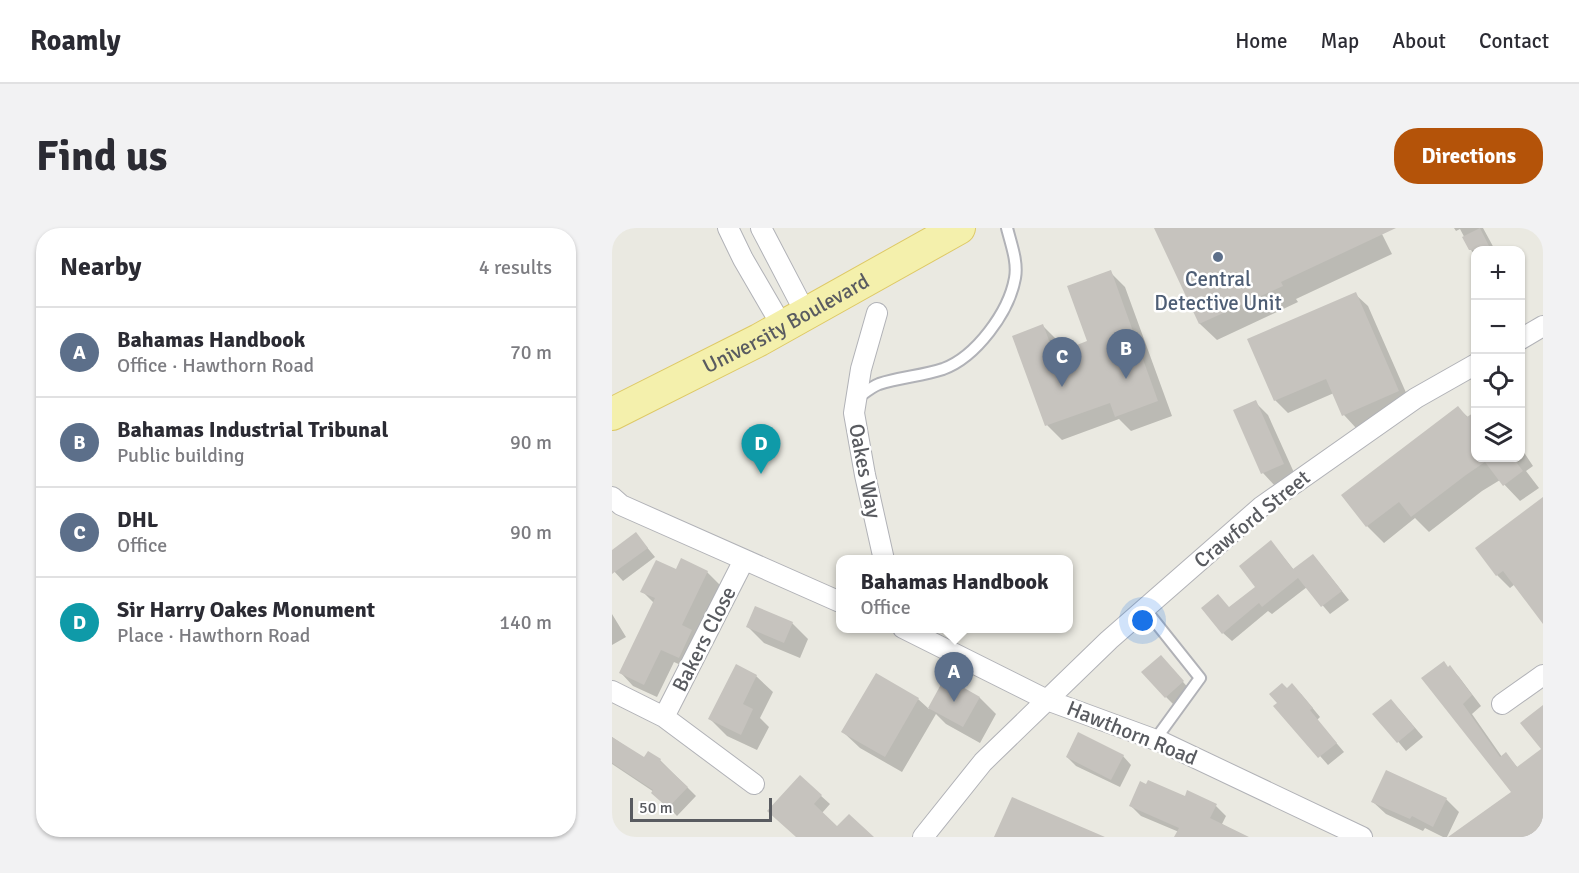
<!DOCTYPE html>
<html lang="en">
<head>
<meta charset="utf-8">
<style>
	body { margin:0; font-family:Signika,sans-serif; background:#f2f2f3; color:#2b2b33 }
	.controls { position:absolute; right:18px; top:18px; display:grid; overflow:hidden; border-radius:12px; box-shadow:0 2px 4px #0004 }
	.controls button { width:54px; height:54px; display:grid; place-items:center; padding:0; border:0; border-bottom:2px solid #e1e1e2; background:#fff; color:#2b2b33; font:30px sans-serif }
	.scale { position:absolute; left:18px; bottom:15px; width:142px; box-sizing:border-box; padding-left:6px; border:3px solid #595b60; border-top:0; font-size:16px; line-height:21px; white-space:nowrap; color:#595b60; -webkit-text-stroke:4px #fff; paint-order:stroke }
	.you { position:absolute; left:531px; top:393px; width:21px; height:21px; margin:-15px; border:4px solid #fff; border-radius:50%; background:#1a73e8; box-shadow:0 0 0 9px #1a73e833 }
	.badge { display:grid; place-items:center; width:39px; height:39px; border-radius:50%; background:#b45309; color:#fff; font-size:20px; font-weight:700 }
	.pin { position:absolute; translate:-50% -50px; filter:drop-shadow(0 2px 3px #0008) }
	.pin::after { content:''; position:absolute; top:32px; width:21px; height:18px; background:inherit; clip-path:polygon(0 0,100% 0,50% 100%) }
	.popup { position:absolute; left:224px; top:327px; width:237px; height:78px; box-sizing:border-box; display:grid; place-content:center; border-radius:12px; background:#fff; filter:drop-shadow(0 2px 4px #0005); font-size:20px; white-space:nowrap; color:#7c7c81 }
	.popup b { font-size:22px; color:#2b2b33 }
	.popup::after { content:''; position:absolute; left:50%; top:100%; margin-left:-12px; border:12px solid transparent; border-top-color:#fff }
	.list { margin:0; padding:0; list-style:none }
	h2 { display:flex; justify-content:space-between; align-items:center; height:78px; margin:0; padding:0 24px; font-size:26px }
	h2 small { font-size:20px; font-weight:400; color:#7c7c81 }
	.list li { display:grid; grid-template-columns:39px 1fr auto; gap:18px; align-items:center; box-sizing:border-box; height:90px; padding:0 24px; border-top:2px solid #e1e1e2 }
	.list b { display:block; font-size:22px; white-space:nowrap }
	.list p { margin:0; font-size:20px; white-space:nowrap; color:#7c7c81 }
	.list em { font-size:20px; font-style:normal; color:#7c7c81 }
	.icon { flex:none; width:33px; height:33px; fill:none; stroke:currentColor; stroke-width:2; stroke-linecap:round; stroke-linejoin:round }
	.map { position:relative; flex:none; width:931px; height:609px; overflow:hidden; border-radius:24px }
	header { display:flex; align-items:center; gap:36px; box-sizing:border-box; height:84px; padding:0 30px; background:#fff; border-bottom:2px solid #e1e1e2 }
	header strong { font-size:28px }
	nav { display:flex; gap:33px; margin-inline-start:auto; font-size:21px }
	.intro { display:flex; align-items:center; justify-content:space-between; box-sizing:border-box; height:144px; padding:0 36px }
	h1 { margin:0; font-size:42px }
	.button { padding:15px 27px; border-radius:24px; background:#b45309; color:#fff; font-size:21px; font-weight:700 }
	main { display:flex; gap:36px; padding:0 36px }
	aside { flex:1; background:#fff; border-radius:24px; box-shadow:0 2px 4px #0004 }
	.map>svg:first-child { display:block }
	.shadow { fill:#0003 }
	.building { fill:#c6c3be }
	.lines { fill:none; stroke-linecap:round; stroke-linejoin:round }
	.service-casing { stroke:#b1b2b7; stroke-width:14 }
	.minor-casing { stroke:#b1b2b7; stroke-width:22 }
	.primary-casing { stroke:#dec966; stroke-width:34 }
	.service { stroke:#fff; stroke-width:10 }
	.minor { stroke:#fff; stroke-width:20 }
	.primary { stroke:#f4f0ac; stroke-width:32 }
	.service-dot { fill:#5c6f8a; stroke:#fff; stroke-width:2 }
	.labels { text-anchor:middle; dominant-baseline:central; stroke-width:5; stroke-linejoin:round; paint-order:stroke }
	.service-label { font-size:21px; fill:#4e5e75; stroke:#fff }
	.street-label { font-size:21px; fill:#595b60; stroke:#fff }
</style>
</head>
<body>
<header>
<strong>Roamly</strong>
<nav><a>Home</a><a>Map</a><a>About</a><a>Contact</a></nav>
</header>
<div class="intro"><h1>Find us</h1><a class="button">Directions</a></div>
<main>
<aside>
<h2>Nearby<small>4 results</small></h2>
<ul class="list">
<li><span class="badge" style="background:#5c6f8a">A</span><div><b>Bahamas Handbook</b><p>Office · Hawthorn Road</p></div><em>70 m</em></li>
<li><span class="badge" style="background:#5c6f8a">B</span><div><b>Bahamas Industrial Tribunal</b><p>Public building</p></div><em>90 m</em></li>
<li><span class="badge" style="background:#5c6f8a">C</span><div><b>DHL</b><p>Office</p></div><em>90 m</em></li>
<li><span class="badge" style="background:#0f9aa8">D</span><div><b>Sir Harry Oakes Monument</b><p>Place · Hawthorn Road</p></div><em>140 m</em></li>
</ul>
</aside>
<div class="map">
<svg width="931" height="609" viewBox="0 0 931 609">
	<rect width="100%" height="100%" fill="#eae9e1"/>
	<!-- shadow -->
	<path class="shadow" d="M547,0h220l13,26 -96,45 2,3 -81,38 -17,-16 -44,-95z
		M842,0h29l12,22h-19v9l-16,-30 -4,2z
		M498,44l15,15 47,129 -41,15 -12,-12 -57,21 -15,-15 -33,-89 29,-10 15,15 4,12 27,-11z
		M743,66l13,12 43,98 -55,24 -12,-13 -10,-22 -46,20 -13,-13 -26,-60z
		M643,174l13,13 28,62 -21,9 -12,-13 -28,-62z
		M846,180l11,10 7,40h45v-10l12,18 -7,5 13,17 -19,13 -20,-21 -18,11 -53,41 -14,-14 -31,25 -17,-17 -24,-30z
		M931,271v120l-28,-35 -5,4 -13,-13 -20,-27z
		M24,306l19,23 -32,24 -11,-12v-17z
		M659,314l23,28 27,-5 28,35 -19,14 -23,-27 -35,27 -4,-3 -36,30 -9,-8 7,-25 28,-21z
		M64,343l31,1 13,13 -24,51 -4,34 -18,-8 -17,35 -24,-11 -12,-13 33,-70 -12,-12z
		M0,386l14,23 -14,8z
		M180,395l16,16 -8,19 -36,-15 -16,-16z
		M557,438l22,25 -17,14 -8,-8z
		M837,439l10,10 22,29 -9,8 30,43 4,-3 12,14 25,-19 -3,-40 3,3v125h-93l63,-45 -90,-114z
		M144,448l17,16 -13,26 9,9 -12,23 -30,-14 -17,-17z
		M333,451l35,19 16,16 -16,29 -34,-19 -10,-10 -34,58 -42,-24 -17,-16 75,-33 11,10z
		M675,462l14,4 19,23 -3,3 27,32 -16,13 -52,-59z
		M787,481l24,28 -17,14 -31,-37z
		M0,509l32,22 16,1 36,36 -19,20 -23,-24 -42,-28z
		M511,528l8,9 -11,22 -44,-21 -9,-9z
		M188,549l30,27 -8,9 15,15 35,9h-75z
		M576,564l28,14 10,10 -4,8 23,13h-69l3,-5 -38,-16 -10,-10 54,-8z
		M834,571l13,13 -12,25h-4l-18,-9 -2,3 -37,-17 -13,-12z"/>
	<!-- building -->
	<path class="building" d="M542,0h242l-115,54 2,4 -84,38z
		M868,0l11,22h-22l-7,-13z
		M499,42l47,131 -43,16 -5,-14 -65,23 -33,-90 31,-12 11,30 33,-13 -20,-55z
		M744,64l43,99 -57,25 -16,-37 -52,22 -27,-62z
		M644,172l28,64 -23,10 -28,-64z
		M846,178l9,11 9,-6v47h37l10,13 -20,15 -18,-24 -19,13 -55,42 -12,-15 -33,25 -25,-32z
		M931,269v127l-40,-53 -7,5 -21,-28z
		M24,304l12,16 -36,26v-24z
		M659,312l22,29 20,-15 29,37 -21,16 -23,-29 -36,29 -3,-4 -37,31 -21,-26 17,-14 11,13 26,-20 -16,-21z
		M69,330l27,13 -26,54 10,5 -13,28 -18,-8 -17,35 -25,-12 36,-75 -15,-6 16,-32 20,9z
		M143,378l38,16 -9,21 -38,-16z
		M549,427l23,26 -19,17 -24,-26z
		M832,433l4,6 2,-2 22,30 -9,9 37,53 6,-5 11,15 24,-18 -21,-26 23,-18v132h-95l63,-45 -90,-114z
		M124,436l21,11 -14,29 10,5 -12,26 -33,-16z
		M264,445l43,25 -34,59 -44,-25z
		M333,449l35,20 -17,30 -35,-19z
		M670,455l5,5 5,-5 21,25 -3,2 27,33 -19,15 -45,-52 4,-3 -8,-9z
		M779,471l24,29 -18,15 -25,-29z
		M466,504l46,23 -13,25 -45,-23z
		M0,509l32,20 4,-6 13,8 -1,2 28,26 -20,21 -17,-15 2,-3 -41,-27z
		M774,542l61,28 -14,29 -21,-11 -2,3 -39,-17z
		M188,547l22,20 -8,9 23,22 12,-12 25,23h-78l-29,-26z
		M536,552l37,16 2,-6 30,14 -7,14 39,19h-75l5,-9 -50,-22 11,-25 6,3z
		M400,569l93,40h-111z"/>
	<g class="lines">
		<!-- service casing -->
		<g class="service-casing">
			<path id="service" d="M244,171c7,-5 15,-12 23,-15 21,-7 43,-8 64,-15 33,-12 66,-57 72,-91 3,-16 -4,-34 -8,-50
				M533,381l55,69 -45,62"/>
		</g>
		<!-- minor casing -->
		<g class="minor-casing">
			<path id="minor" d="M116,0l15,31 39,67
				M149,0l45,86
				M265,85l-16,56 -7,44 11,62 19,85
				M909,111l22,-13
				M0,269l9,8 219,97
				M291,400l144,72 117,43 198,94
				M0,463l52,26 90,67
				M890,476l41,-29
				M52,489l80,-157
				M311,609l60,-75 64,-62 62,-60 152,-133 155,-109 60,-34"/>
		</g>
		<!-- primary casing -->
		<g class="primary-casing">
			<g id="primary">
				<path id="s1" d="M0,186l147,-74 200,-112"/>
			</g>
		</g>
		<!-- service -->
		<use href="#service" class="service"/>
		<!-- minor -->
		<use href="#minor" class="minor"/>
		<!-- primary -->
		<use href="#primary" class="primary"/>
	</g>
	<!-- markers -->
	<circle class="service-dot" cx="606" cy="29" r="6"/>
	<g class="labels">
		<!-- service labels -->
		<g class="service-label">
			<text x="606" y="51">Central<tspan x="606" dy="24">Detective Unit</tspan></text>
		</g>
		<!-- street labels -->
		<g class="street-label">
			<text stroke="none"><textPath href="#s1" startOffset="196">University Boulevard</textPath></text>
			<text transform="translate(253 243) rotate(79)">Oakes Way</text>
			<text transform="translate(640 291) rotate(-39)">Crawford Street</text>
			<text transform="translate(92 411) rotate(-63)">Bakers Close</text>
			<text transform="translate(520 505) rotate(22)">Hawthorn Road</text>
		</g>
	</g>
</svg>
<div class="controls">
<button>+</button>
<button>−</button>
<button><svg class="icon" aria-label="locate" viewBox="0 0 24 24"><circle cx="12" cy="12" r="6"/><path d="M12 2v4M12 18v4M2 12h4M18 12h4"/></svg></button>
<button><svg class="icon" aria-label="layers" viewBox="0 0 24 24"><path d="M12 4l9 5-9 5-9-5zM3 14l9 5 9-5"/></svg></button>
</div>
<div class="scale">50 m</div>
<div class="you"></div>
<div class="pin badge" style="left:342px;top:474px;background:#5c6f8a">A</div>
<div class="popup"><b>Bahamas Handbook</b>Office</div>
<div class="pin badge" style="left:514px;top:151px;background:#5c6f8a">B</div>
<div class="pin badge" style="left:450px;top:159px;background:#5c6f8a">C</div>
<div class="pin badge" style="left:149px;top:246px;background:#0f9aa8">D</div>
</div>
</main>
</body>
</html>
